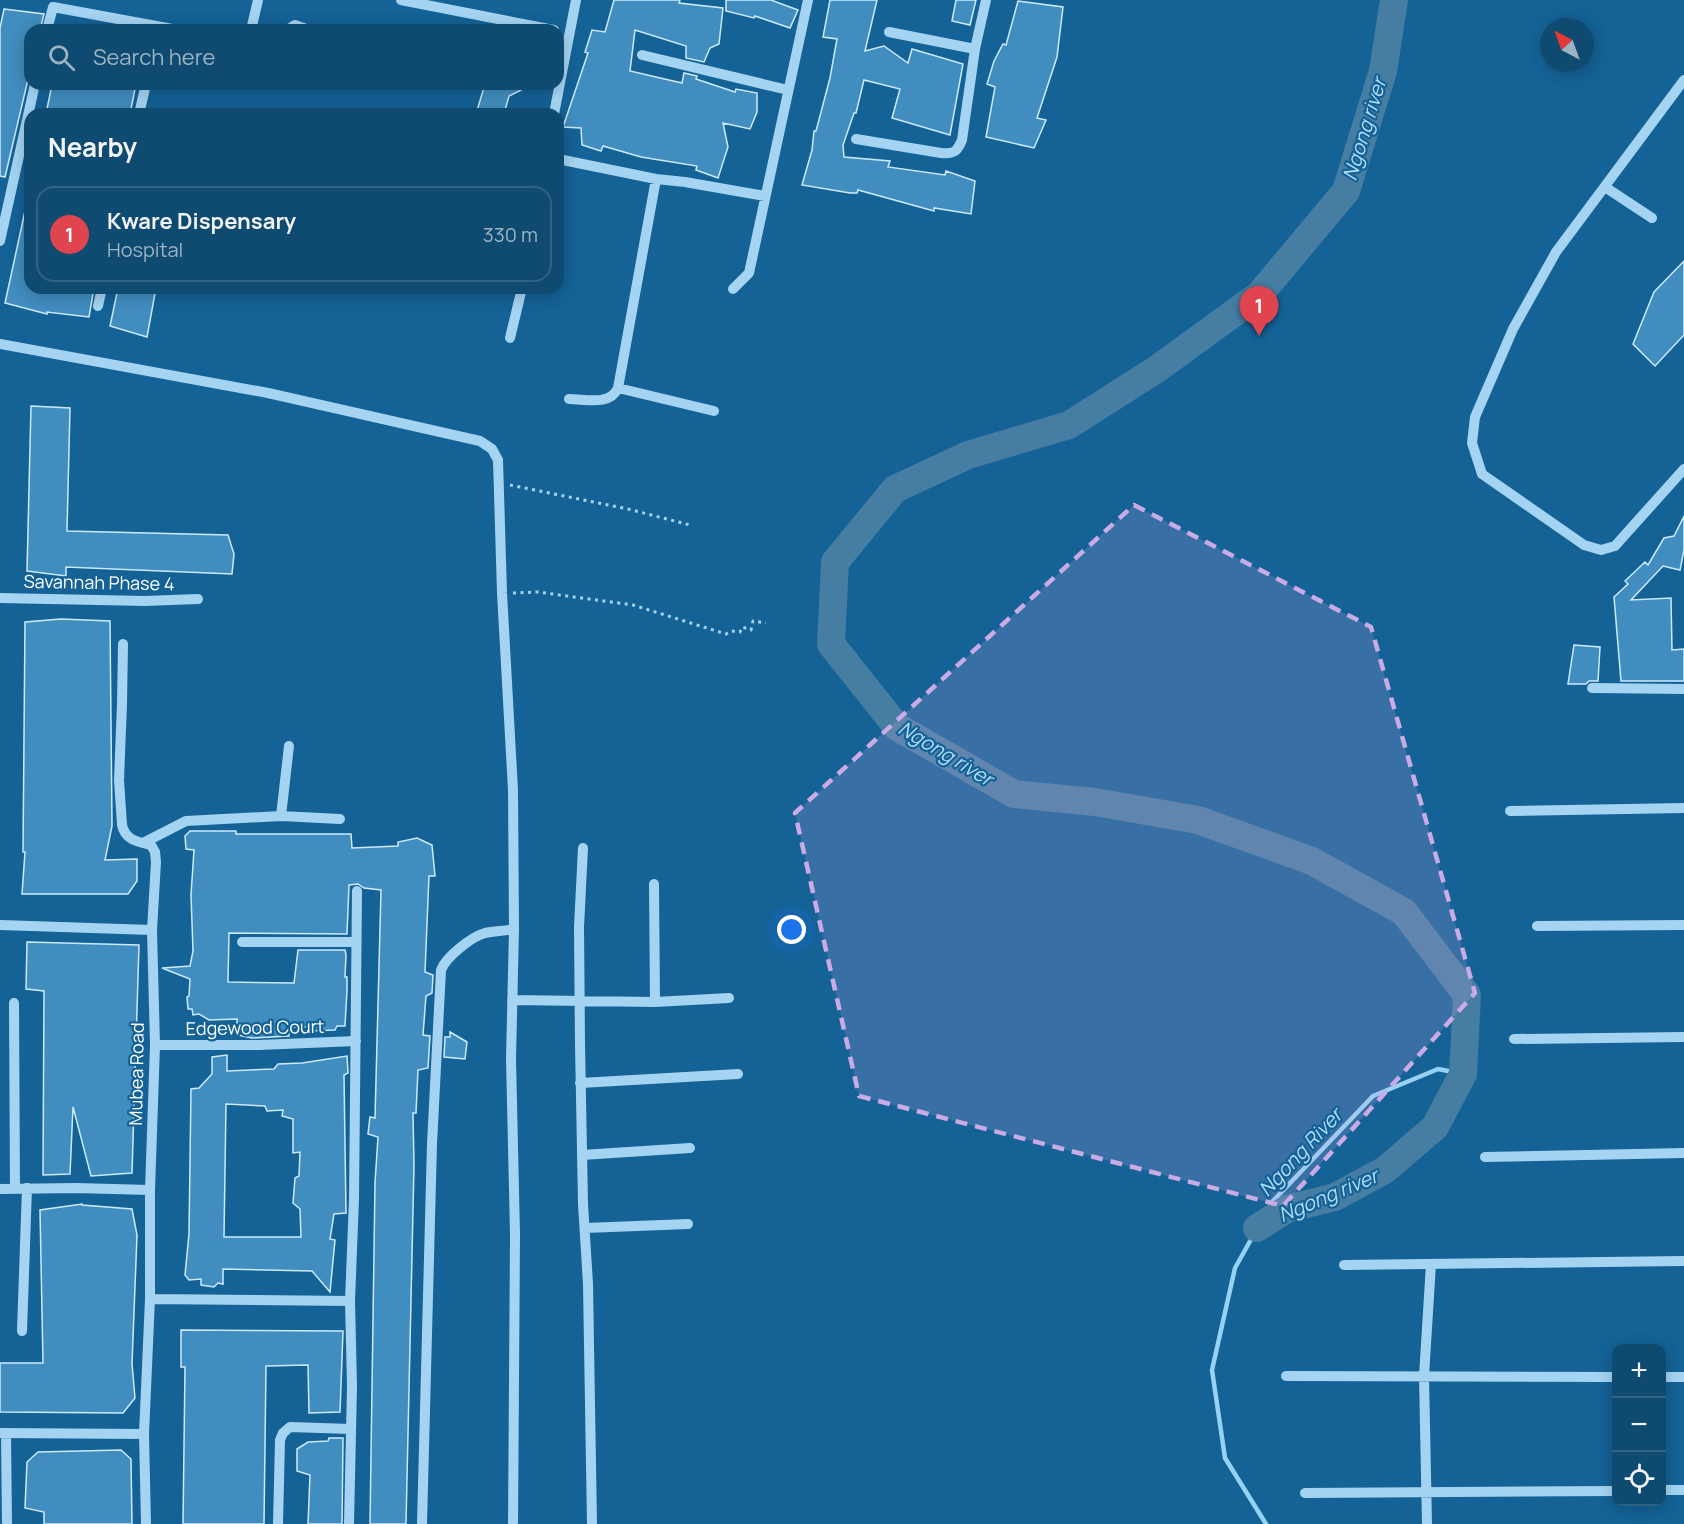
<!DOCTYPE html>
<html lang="en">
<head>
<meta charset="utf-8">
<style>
	body { margin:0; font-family:Manrope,sans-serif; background:#1d5478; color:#f1f3f6 }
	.controls { position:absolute; right:18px; bottom:18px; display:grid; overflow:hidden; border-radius:12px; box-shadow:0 3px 15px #0003 }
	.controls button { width:54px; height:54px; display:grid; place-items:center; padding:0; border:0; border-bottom:2px solid #2f6283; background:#0f4a70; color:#f1f3f6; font:30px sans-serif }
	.compass { position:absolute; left:1540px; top:18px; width:54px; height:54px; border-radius:50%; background:#0f4a70; box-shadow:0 3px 15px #0003; rotate:319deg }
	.you { position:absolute; left:792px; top:930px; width:21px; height:21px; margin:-15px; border:4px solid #fff; border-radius:50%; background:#1a73e8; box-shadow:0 0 0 9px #1a73e833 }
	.badge { display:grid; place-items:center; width:39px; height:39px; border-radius:50%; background:#8c9099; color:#fff; font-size:20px; font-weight:700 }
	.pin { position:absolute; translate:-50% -50px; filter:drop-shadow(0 2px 3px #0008) }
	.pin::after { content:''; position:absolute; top:32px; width:21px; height:18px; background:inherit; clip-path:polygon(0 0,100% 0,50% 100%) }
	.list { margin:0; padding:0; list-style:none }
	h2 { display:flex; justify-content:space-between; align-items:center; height:78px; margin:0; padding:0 24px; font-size:26px }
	h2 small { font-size:20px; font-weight:400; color:#9bb3c3 }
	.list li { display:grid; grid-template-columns:39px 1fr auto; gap:18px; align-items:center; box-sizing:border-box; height:96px; margin:0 12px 12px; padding:0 12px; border:2px solid #2f6283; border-radius:18px }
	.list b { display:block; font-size:22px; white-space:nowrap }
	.list p { margin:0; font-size:20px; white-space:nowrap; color:#9bb3c3 }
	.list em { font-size:20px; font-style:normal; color:#9bb3c3 }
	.icon { flex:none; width:33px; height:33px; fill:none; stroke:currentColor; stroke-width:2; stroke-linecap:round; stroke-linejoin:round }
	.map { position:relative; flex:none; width:1684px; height:1524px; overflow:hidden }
	.search { position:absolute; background:#0f4a70; box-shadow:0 3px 15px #0003; left:24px; top:24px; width:540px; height:66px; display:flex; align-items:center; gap:15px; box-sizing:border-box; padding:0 21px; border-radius:18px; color:#9bb3c3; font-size:22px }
	.panel { position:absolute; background:#0f4a70; box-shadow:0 3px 15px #0003; left:24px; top:108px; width:540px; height:186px; border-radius:18px }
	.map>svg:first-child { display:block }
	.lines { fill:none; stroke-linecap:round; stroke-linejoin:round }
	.stream { stroke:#97d2f5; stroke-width:4.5 }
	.river { stroke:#467da2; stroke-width:28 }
	.building { fill:#418dbf; stroke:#cceafd; stroke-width:1.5; fill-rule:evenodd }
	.path { stroke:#a4d4f2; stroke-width:3; stroke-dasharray:3 4.5; stroke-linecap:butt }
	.minor { stroke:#a4d4f2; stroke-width:10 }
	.marked { fill:#caabe5; fill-opacity:0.2; stroke:#caabe5; stroke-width:4.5; stroke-dasharray:12 8; stroke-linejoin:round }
	.labels { text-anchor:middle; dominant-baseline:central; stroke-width:4.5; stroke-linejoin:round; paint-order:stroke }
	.street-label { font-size:18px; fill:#fff; stroke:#146296 }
	.water-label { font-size:20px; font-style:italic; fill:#b1ddf9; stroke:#146296 }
</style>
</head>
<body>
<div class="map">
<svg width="1684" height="1524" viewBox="0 0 1684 1524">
	<rect width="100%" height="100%" fill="#146296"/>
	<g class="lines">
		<!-- stream -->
		<path class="stream" d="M1266,1524l-41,-66 -13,-88 23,-102 37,-66 101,-106 65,-27 25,5"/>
		<!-- river -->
		<path class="river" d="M1257,1228l30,-19 48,-12 50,-27 50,-43 28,-53 4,-79 -63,-83 -92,-51 -114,-41 -103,-18 -81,-8 -117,-67 -66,-83 4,-82 60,-73 73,-34 101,-30 88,-56 103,-75 86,-103 37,-120 11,-71"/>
	</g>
	<!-- building -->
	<path class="building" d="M614,0h66l-1,3 44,5 -4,36 -9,4 -6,14 -18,-4v-12l-51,-16 -5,41 52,12 2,-10 13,3 -1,3 39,13 1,-3 21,4v19l-7,17 -27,-6 5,24 -10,31 -22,-8 1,-4 -56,-9 -38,-11 -2,5 -19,-6 -1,-17 -18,-1 25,-74 -3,-1 7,-22 13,2z
		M726,0h45l27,10 -8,18 -35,-12 -1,2 -28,-7z
		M830,0h47l-12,51 19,-5 24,17 4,-14 51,15 -13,71 -58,-17 8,-29 -36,-9 -8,33h-2l-11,32 1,12 46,4 -2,6 57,8 1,-4 29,10 -4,33 -37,-6v3l-76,-21 -1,3h-7l-48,-8 10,-35 2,-19h2l14,-53 7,-39 -14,-2z
		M956,0h20l-6,25 -18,-4z
		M1018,1l45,6 -6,50 -20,61 9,2 -12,28 -48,-11 9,-50 -8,-3 7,-23 9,-17 3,1z
		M4,9l40,5 -4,16h-10v41l-25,106 -5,-1v-148z
		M52,84h84l-6,30h-84z
		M485,84h48l-24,12 -5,18h-28z
		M25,211l5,1v76h64l-5,29 -42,-5v2l-42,-11z
		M1684,261v74l-29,31 -22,-22 21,-52z
		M118,288h38l-9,49 -37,-11z
		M31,406l39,2 -3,123 161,4 6,19 -2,20 -166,-7v9l-39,-5z
		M1684,516v34l-4,20 -17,-4 -32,34 40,-2 1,52 12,-1v32h-63l-7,-84 14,-13 -3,-3 20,-19 3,3 16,-27 10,-2z
		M61,619l49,2 2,205 -7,34 32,-1v22l-9,13h-106l3,-42h-2l2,-230z
		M1574,645l26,2 -2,34h-9l-3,3h-18z
		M190,831h46v3h115l1,14 46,-2v-4l19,-4 15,7 3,31h-6l-4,96 8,3 -1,18 -6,3 -3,39 7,1 -2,32 -10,2 -2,43h-3l1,52 -8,359h-36l5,-341 3,-46 -10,-3 2,-17 5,1 6,-228 -17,-2 -6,-4 -9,1 -2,49 -118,-1 -1,49 66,1 4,-33h47l1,5 -1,22h2v13l-2,36h-8l-2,4 -23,1v-4h-23v9l-37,2 -15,-3v-16l-28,1 -10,-6 -6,1 -1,-6h-4l-1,-12 2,-1 1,-17 -28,-11 28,-2 3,-15 -2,-56 3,-45 -8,-1 -1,-13z
		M27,942l112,3 -7,228 -41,3 -18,-69 -3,67 -27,1 1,-184 -18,-2z
		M450,1032l17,10 -2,17 -21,-2 1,-20h5z
		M227,1055v16l47,-2 4,-5 24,-1 45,-7 1,17 -4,2 2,138 -12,1 -4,25 5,1 -5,52 -18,-21 -89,-2v15l-5,-1 -4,4 -13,-2v-6l-12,1 -4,-5 4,-41 2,-145 8,-1 13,-14v-17zM226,1104l39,2 2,5 16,-1 -1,6 11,3v34l7,-1 -1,24 -4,2 -2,25 7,6 1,28h-77z
		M82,1204v1l50,4 5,26 -5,129 3,34 -12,15 -123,-1v-49h43l-3,-153z
		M181,1330l162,1 -3,81 -31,1 -1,-48 -42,1 -2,158h-81l2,-157h-4z
		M329,1438h14l-1,86h-34l2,-49 -13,-4v-22l11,-7 20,-1z
		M121,1450l10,9 1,65h-88v-12l-19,-4 2,-46 11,-10z"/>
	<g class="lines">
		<!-- path -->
		<path class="path" d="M510,485l118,24 62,16
			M513,593l25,-1 95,13 93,29 5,-3 9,1 2,-5 9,3 2,-9 13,2"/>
		<!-- minor -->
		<path class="minor" d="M401,0l153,30
			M47,30l6,-23 125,23
			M251,30l7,-30
			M287,30l8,-5 14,5
			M889,32l86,17
			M642,55l146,35
			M1684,80l-128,172 -43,77 -38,88 -3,26 10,31 102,71 17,5 14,-4 69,-77
			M139,114l7,-30
			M554,114l22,-114
			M856,139l85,14c13,1 16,-1 21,-13l13,-91 11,-49
			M558,159l98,20 29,3 80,14
			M1605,187l47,31
			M0,241l35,-157
			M733,289l16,-16 59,-273
			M98,306l4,-18
			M510,338l12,-50
			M0,344l268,49 212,48 12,8 6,11 4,133 11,197 1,139 -3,130 4,175 -2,290
			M618,388l96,23
			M569,399c17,0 41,7 49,-11l38,-209
			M0,598l145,3 53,-2
			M123,644l-1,60 -3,76 3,45c3,15 16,17 29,20l4,7 1,10 -4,68 3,115 -5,145v109l-6,135 2,90
			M1592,688l92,1
			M1510,811l174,-3
			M281,816l8,-70
			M143,843l43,-22 95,-5 59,3
			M583,848l-4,79 1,117 3,160 5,80 4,240
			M654,884l1,118
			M0,925l152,5
			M1537,926l147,-1
			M242,942h114
			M512,1000l143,2 74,-4
			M14,1003l1,186
			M1514,1039l170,-2
			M155,1045h104l97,-4
			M580,1083l158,-9
			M582,1155l108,-7
			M1485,1157l199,-4
			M0,1189l76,-1 74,2
			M585,1228l103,-4
			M1344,1265l340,-4
			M150,1299l200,2
			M22,1331l5,-143
			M1286,1376l330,1
			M1662,1377h22
			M0,1433l144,1
			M6,1433l1,91
			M1662,1490h22
			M1305,1493l311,-2
			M278,1524l2,-84 3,-7 7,-6 61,2
			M349,1524l3,-138 -2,-85 4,-102 3,-308
			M422,1524l10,-380 9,-174c5,-13 30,-33 44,-37 9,-2 20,-2 29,-4
			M1427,1524l-3,-148 7,-112"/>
	</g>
	<!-- marked area -->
	<path class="marked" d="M1134,505l237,122 104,366 -192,213 -424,-110 -64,-283z"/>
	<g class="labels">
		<!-- street labels -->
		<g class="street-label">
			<text transform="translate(99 582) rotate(1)">Savannah Phase 4</text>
			<text transform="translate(255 1027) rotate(-1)">Edgewood Court</text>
			<text transform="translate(136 1074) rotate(-89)">Mubea Road</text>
		</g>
		<!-- water labels -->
		<g class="water-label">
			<text transform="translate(1364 129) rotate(-73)">Ngong river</text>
			<text transform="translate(946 753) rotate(31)">Ngong river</text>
			<text transform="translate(1300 1152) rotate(-47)">Ngong River</text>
			<text transform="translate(1328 1195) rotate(-23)">Ngong river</text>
		</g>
	</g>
</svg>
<div class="controls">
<button>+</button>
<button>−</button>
<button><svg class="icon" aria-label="locate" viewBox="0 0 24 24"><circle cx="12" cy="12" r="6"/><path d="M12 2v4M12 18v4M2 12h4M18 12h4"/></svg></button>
</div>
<svg class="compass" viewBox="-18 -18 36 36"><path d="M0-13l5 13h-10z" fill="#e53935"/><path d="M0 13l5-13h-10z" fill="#9bb3c3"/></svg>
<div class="you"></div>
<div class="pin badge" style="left:1259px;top:336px;background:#e0444e">1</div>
<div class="search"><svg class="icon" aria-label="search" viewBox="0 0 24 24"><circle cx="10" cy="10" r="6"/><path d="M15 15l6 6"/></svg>Search here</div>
<section class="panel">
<h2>Nearby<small></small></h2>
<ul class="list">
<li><span class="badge" style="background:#e0444e">1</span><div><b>Kware Dispensary</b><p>Hospital</p></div><em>330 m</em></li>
</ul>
</section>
</div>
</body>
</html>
